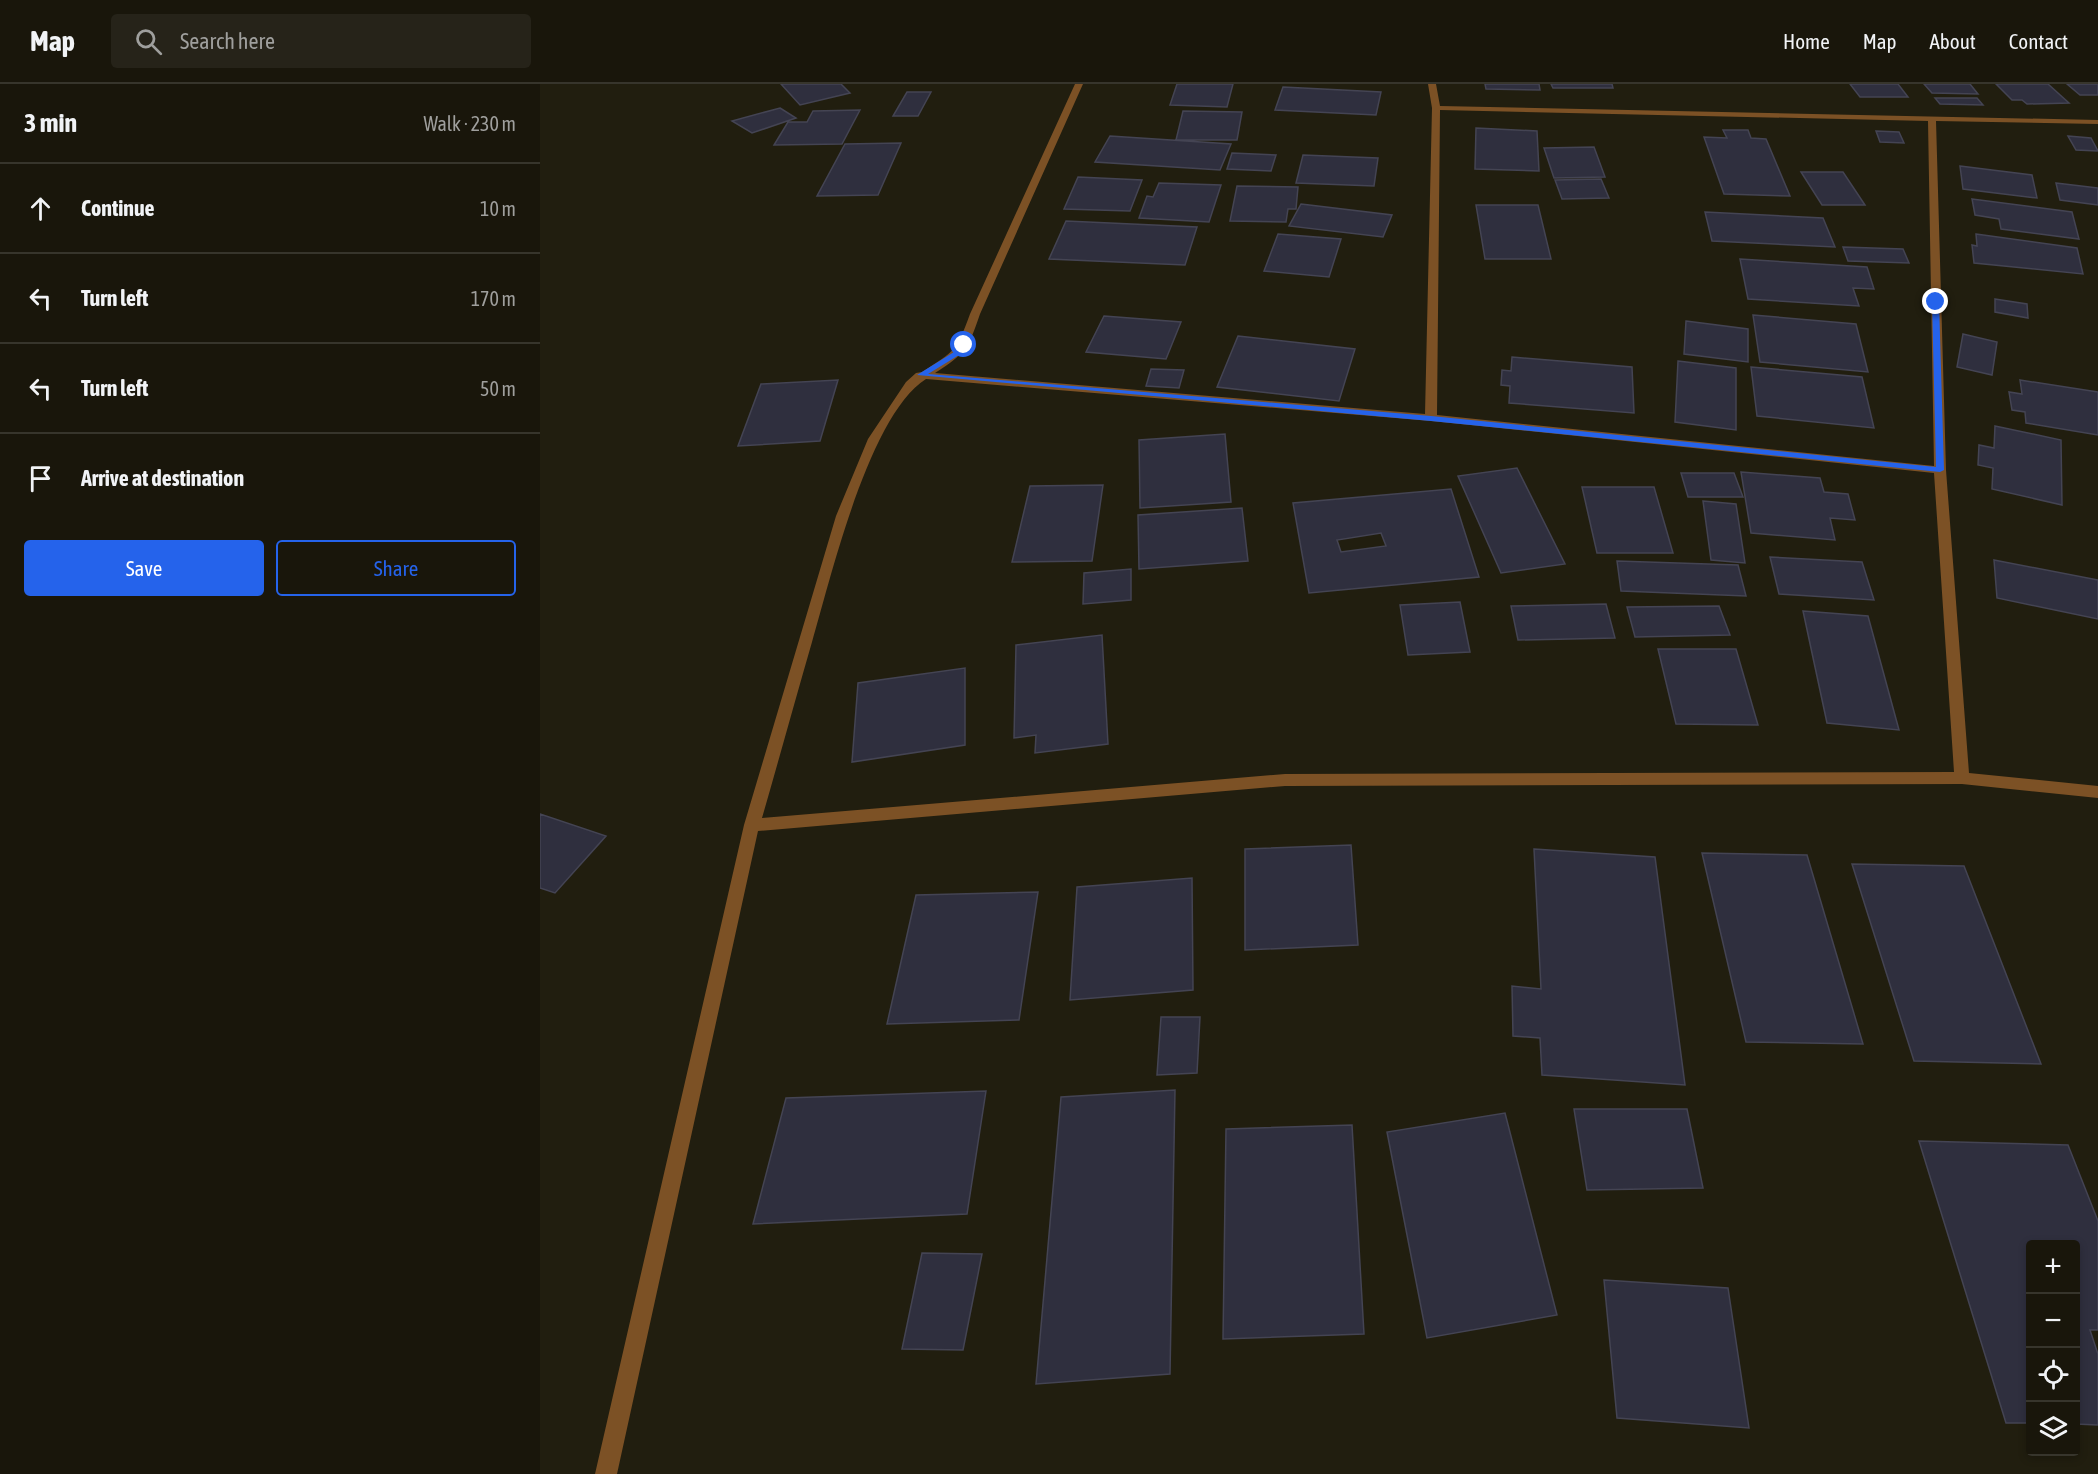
<!DOCTYPE html>
<html lang="en">
<head>
<meta charset="utf-8">
<style>
	body { margin:0; font-family:"Asap Condensed",sans-serif; background:#262319; color:#f1f3f6 }
	.controls { position:absolute; right:18px; bottom:18px; display:grid; overflow:hidden; border-radius:6px; box-shadow:0 3px 9px #0003 }
	.controls button { width:54px; height:54px; display:grid; place-items:center; padding:0; border:0; border-bottom:2px solid #37352c; background:#19160b; color:#f1f3f6; font:30px sans-serif }
	.stop { position:absolute; width:18px; height:18px; margin:-14px; border:4px solid #2563eb; border-radius:50%; background:#fff }
	.stop.end { background:#2563eb; border-color:#fff; box-shadow:0 2px 6px #0008 }
	.list { margin:0; padding:0; list-style:none }
	h2 { display:flex; justify-content:space-between; align-items:center; height:78px; margin:0; padding:0 24px; font-size:26px }
	h2 small { font-size:20px; font-weight:400; color:#9f9f9d }
	.list li { display:grid; grid-template-columns:39px 1fr auto; gap:18px; align-items:center; box-sizing:border-box; height:90px; padding:0 24px; border-top:2px solid #37352c }
	.list b { display:block; font-size:22px; white-space:nowrap }
	.list em { font-size:20px; font-style:normal; color:#9f9f9d }
	.actions { display:flex; gap:12px; padding:18px 24px }
	.actions a { flex:1; padding:14px 0; border:2px solid #2563eb; border-radius:6px; text-align:center; font-size:21px; color:#2563eb }
	.actions .main { background:#2563eb; color:#fff }
	.icon { flex:none; width:33px; height:33px; fill:none; stroke:currentColor; stroke-width:2; stroke-linecap:round; stroke-linejoin:round }
	.map { position:relative; flex:none; width:1558px; height:1390px; overflow:hidden }
	header { display:flex; align-items:center; gap:36px; box-sizing:border-box; height:84px; padding:0 30px; background:#19160b; border-bottom:2px solid #37352c }
	header strong { font-size:28px }
	nav { display:flex; gap:33px; margin-inline-start:auto; font-size:21px }
	.search { width:420px; height:54px; background:#262319; display:flex; align-items:center; gap:15px; box-sizing:border-box; padding:0 21px; border-radius:6px; color:#9f9f9d; font-size:22px }
	main { display:flex }
	aside { flex:1; background:#19160b }
	.map>svg:first-child { display:block }
	.building { fill:#2f2f3e; stroke:#444453; stroke-width:1.5; fill-rule:evenodd }
	.lines { fill:none; stroke-linecap:round; stroke-linejoin:round }
	.minor { fill:#7c5125; fill-rule:evenodd }
	.route { fill:#2563eb }
</style>
</head>
<body>
<header>
<strong>Map</strong>
<div class="search"><svg class="icon" aria-label="search" viewBox="0 0 24 24"><circle cx="10" cy="10" r="6"/><path d="M15 15l6 6"/></svg>Search here</div>
<nav><a>Home</a><a>Map</a><a>About</a><a>Contact</a></nav>
</header>
<main>
<aside>
<h2>3 min<small>Walk · 230 m</small></h2>
<ul class="list">
<li><svg class="icon" aria-label="ahead" viewBox="0 0 24 24"><path d="M12 20V5M6 11l6-6 6 6"/></svg><div><b>Continue</b></div><em>10 m</em></li>
<li><svg class="icon" aria-label="left" viewBox="0 0 24 24"><path d="M17 20v-9H6M10 6l-5 5 5 5"/></svg><div><b>Turn left</b></div><em>170 m</em></li>
<li><svg class="icon" aria-label="left" viewBox="0 0 24 24"><path d="M17 20v-9H6M10 6l-5 5 5 5"/></svg><div><b>Turn left</b></div><em>50 m</em></li>
<li><svg class="icon" aria-label="arrive" viewBox="0 0 24 24"><path d="M6 21V4h12l-3 4 3 4H6"/></svg><div><b>Arrive at destination</b></div></li>
</ul>
<div class="actions"><a class="main">Save</a><a>Share</a></div>
</aside>
<div class="map">
<svg width="1558" height="1390" viewBox="0 0 1558 1390">
	<rect width="100%" height="100%" fill="#211e0f"/>
	<!-- building -->
	<path class="building" d="M241,0h60l9,9 -50,12z
		M637,0h56l-6,23 -57,-2z
		M945,0h54l1,6 -54,-1z
		M1011,0h61l1,4h-60z
		M1310,0h48l10,13h-48z
		M1384,0h46l8,10 -46,-1z
		M1456,0h52l21,19 -42,1 -5,-4h-10z
		M1527,0h31v11h-18z
		M743,3l98,5 -5,23 -101,-5z
		M367,8h24l-13,24h-25z
		M1395,14h42l6,7 -43,-1z
		M240,24l16,10 -44,15 -20,-12z
		M320,26l-18,34 -68,1 14,-23h19l6,-11z
		M643,27l59,1 -5,28h-61z
		M936,44l61,3 2,40 -64,-2z
		M1183,46h25l3,8 15,1 24,57 -66,-2 -20,-57 23,1z
		M1336,47l23,1 5,11 -24,-1z
		M570,52l121,8 -11,26 -125,-8z
		M1528,52l23,2 7,13 -22,-1z
		M361,59l-23,52 -61,1 28,-52z
		M1054,63l11,30 -51,1 -10,-30z
		M692,69l44,2 -5,16 -44,-2z
		M763,71l75,3 -4,28 -78,-3z
		M1420,82l72,9 5,23 -74,-9z
		M1261,88h42l22,33h-43z
		M538,93l64,3 -12,31 -66,-2z
		M1061,95l8,19 -47,1 -7,-19z
		M619,99l62,2 -12,37 -70,-4 8,-22 6,1z
		M1516,99l42,5v17l-38,-5z
		M697,102l61,1 -2,22h-8l-2,13 -56,-1z
		M1432,115l100,13 7,27 -78,-10 -2,-10 -24,-4z
		M761,120l91,11 -9,22 -94,-11z
		M936,121h62l13,54h-66z
		M1165,128l118,6 12,29 -123,-6z
		M526,137l131,6 -12,38 -136,-6z
		M738,150l63,5 -12,38 -65,-6z
		M1436,150l101,14 6,26 -109,-11 -2,-18 5,1z
		M1303,163l60,2 6,14 -61,-2z
		M1200,175l127,8 7,22 -21,-1 6,18 -111,-7z
		M1455,215l32,5 1,14 -33,-6z
		M1213,231l103,9 12,48 -108,-10z
		M564,232l77,6 -15,37 -80,-7z
		M1146,237l62,8v33l-64,-8z
		M1423,250l34,8 -5,33 -35,-8z
		M698,252l117,13 -16,52 -122,-14z
		M972,273l120,10 2,46 -125,-10 1,-17 -9,-1 1,-15 9,1z
		M1138,277l58,7v62l-61,-8z
		M1211,283l111,10 12,51 -117,-12z
		M611,285l33,1 -5,18 -33,-2z
		M298,296l-18,61 -82,5 23,-62z
		M1480,296l78,12v43l-72,-12 -1,-11 -13,-2 -3,-18 13,2z
		M1455,342l66,14 1,65 -70,-16 1,-21 -15,-3 1,-20 15,3z
		M685,350l6,68 -91,6 -1,-68z
		M977,384l48,96 -64,9 -43,-97z
		M1201,388l79,6 4,14 24,2 7,26 -25,-2 5,22 -84,-7z
		M1141,389h53l9,24h-55z
		M563,401l-11,76 -80,1 18,-76z
		M1042,403h72l19,66h-76z
		M911,405l28,88 -170,16 -16,-90zM841,449l5,13 -45,6 -4,-12z
		M1163,417l33,3 9,59 -34,-3z
		M702,424l6,53 -109,8 -1,-54z
		M1230,473l92,5 12,38 -95,-6z
		M1454,476l104,20v39l-101,-21z
		M1077,477l121,4 8,31 -125,-5z
		M591,485v31l-48,4 1,-31z
		M920,518l10,50 -62,3 -8,-50z
		M1066,520l9,34 -97,2 -7,-34z
		M1179,522l11,29 -95,2 -8,-30z
		M1263,527l65,5 31,114 -72,-7z
		M562,551l6,109 -73,9 1,-18 -22,3 2,-93z
		M1118,565h78l22,76 -82,-1z
		M425,584v77l-113,17 6,-79z
		M0,730l66,22 -51,57 -15,-5z
		M811,761l7,100 -113,5v-101z
		M994,765l121,8 30,228 -143,-10 -2,-37 -27,-2 -1,-50 29,3z
		M1162,769l105,2 56,189 -117,-2z
		M1312,780l112,2 77,198 -127,-3z
		M652,794l1,112 -123,10 7,-113z
		M498,808l-19,128 -132,4 29,-129z
		M621,933h39l-3,56 -40,2z
		M635,1006l-5,284 -134,10 25,-287z
		M446,1007l-19,123 -214,10 33,-126z
		M1034,1025h113l16,79 -116,2z
		M965,1029l52,202 -130,23 -40,-206z
		M812,1041l12,209 -141,5 3,-210z
		M1379,1057l149,4 30,76v109h-8l8,24v71l-22,-1v-180h-46v179h-24z
		M382,1169l60,1 -19,96 -61,-1z
		M1064,1196l124,8 21,140 -132,-10z"/>
	<g class="lines">
		<!-- minor -->
		<path class="minor" d="M535,0h8l-103,230c-12,35 -14,39 -45,59l490,41 7,-306 -4,-24h8l4,22 658,14v4l-162,-3 10,349 23,303 129,13v12l-136,-14 -677,2 -527,45 -141,643h-22l149,-649 92,-309 32,-77 38,-57 10,-9 6,-1c34,-22 34,-20 48,-58zM900,26l488,11 6,345 -497,-51zM386,295l505,42 503,52 20,299 -669,2 -523,44c17,-59 33,-117 50,-176 19,-65 57,-227 114,-263z"/>
	</g>
	<!-- route -->
	<path class="route" d="M1396,216l3,2 5,168 -4,2 -509,-51 -514,-46 37,-23 10,-9 4,2 -9,10 -31,19 503,42 505,51 -4,-165z"/>
</svg>
<div class="controls">
<button>+</button>
<button>−</button>
<button><svg class="icon" aria-label="locate" viewBox="0 0 24 24"><circle cx="12" cy="12" r="6"/><path d="M12 2v4M12 18v4M2 12h4M18 12h4"/></svg></button>
<button><svg class="icon" aria-label="layers" viewBox="0 0 24 24"><path d="M12 4l9 5-9 5-9-5zM3 14l9 5 9-5"/></svg></button>
</div>
<div class="stop" style="left:424px;top:261px"></div>
<div class="stop end" style="left:1396px;top:218px"></div>
</div>
</main>
</body>
</html>
